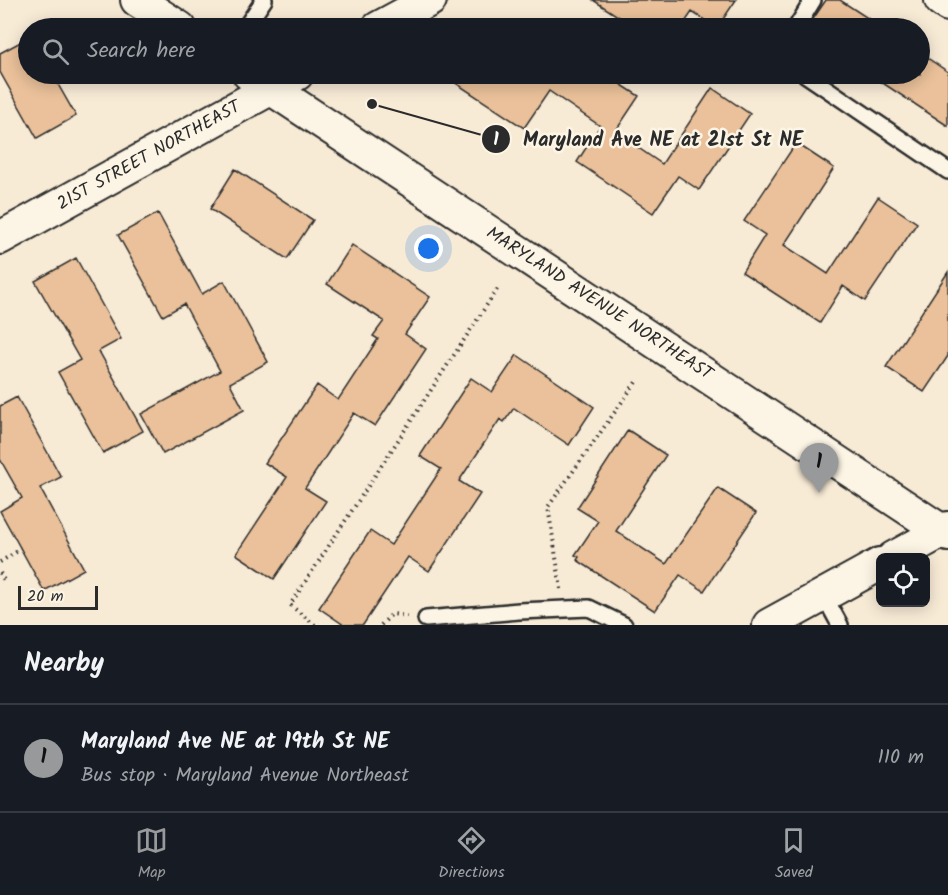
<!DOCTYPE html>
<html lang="en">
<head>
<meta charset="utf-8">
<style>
	body { margin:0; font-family:Kalam,sans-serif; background:#242831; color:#f1f3f6 }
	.controls { position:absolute; right:18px; bottom:18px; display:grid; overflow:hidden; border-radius:9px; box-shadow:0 3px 15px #0003 }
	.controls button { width:54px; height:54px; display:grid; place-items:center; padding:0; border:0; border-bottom:2px solid #363941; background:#171b24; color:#f1f3f6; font:30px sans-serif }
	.scale { position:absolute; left:18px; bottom:15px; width:80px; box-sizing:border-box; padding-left:6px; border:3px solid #2b2b2b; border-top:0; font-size:16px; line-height:21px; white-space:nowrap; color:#2b2b2b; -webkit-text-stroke:4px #fcf5e5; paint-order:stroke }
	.you { position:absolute; left:429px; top:249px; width:21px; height:21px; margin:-15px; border:4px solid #fff; border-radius:50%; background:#1a73e8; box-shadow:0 0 0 9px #1a73e833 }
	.badge { display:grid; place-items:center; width:39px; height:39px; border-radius:50%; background:#98999b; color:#111; font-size:20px; font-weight:700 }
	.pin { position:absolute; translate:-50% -50px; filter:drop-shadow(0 2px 3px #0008) }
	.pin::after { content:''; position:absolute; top:32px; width:21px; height:18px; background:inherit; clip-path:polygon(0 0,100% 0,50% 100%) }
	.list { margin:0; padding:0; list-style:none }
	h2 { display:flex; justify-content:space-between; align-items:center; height:78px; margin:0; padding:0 24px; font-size:26px }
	h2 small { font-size:20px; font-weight:400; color:#9ea1a6 }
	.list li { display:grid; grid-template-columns:39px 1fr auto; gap:18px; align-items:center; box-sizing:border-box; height:108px; padding:0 24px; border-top:2px solid #363941 }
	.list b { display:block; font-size:22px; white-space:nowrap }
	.list p { margin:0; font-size:20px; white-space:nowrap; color:#9ea1a6 }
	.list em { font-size:20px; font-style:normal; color:#9ea1a6 }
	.icon { flex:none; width:33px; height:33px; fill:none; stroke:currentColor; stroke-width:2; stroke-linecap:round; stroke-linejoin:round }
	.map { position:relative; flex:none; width:948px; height:625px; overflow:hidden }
	.search { position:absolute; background:#171b24; box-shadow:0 3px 15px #0003; left:18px; right:18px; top:18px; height:66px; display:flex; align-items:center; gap:15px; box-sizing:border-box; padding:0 21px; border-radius:33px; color:#9ea1a6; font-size:22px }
	.sheet { height:186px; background:#171b24 }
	nav { display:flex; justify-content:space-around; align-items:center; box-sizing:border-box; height:84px; border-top:2px solid #363941; background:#171b24; font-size:16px; color:#9ea1a6 }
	nav a { display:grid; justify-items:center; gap:3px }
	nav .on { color:#98999b }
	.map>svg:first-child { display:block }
	.building { fill:#eac19a; stroke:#2b2b2b; stroke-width:1.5 }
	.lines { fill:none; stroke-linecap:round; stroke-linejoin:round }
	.service-casing { stroke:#2b2b2b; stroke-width:20 }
	.minor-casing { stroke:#2b2b2b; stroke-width:36 }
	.path { stroke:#2b2b2b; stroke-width:4; stroke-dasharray:1.5 4.5; stroke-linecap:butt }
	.service { stroke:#fcf5e5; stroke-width:15 }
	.minor { stroke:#fcf5e5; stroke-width:32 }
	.labels { text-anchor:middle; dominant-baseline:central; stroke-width:5; stroke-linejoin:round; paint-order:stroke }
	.street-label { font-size:18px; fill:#2b2b2b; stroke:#fcf5e5 }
	.leader { fill:none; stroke:#2b2b2b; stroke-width:2 }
	.callout-dot { fill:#2b2b2b; stroke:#fcf5e5; stroke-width:2 }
	.mark-label { font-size:18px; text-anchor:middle; font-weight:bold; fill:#fff }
	.callout-label { font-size:20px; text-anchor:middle; font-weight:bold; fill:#2b2b2b; stroke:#fcf5e5; stroke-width:5; stroke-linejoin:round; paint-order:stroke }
</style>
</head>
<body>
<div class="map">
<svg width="948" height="625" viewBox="0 0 948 625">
	<rect width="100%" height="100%" fill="#f8ebd6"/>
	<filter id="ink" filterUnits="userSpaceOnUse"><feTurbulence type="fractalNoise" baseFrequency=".0167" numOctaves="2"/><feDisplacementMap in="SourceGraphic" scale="12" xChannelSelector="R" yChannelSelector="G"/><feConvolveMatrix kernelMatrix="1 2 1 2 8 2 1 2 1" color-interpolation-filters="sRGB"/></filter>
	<g filter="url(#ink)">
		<!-- building -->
		<path class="building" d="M593,0h143l-19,28 -25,-16 -11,16h-45z
			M826,0h14l43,28h-76z
			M28,38v36h24l24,42 -39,22 -37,-66v-19z
			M920,53l28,19v54l-79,-52h51z
			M442,74h163l34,22 -24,36 47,32 50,-76 38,26 -51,76 -21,-14 -25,37 -76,-51 23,-36 -51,-35 -25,37z
			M796,143l38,25 -50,77 44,29 50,-77 39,26 -52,78 -22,-15 -23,37 -78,-51 23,-37 -21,-14z
			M235,169l78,51 -26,39 -77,-50z
			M158,213l44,81 22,-13 44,81 -38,21 14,27 -81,44 -22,-40 79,-43 -36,-67 -21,12 -45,-81z
			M352,245l78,52 -25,37 21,15 -51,77 -21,-13 -49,75 21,13 -52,78 -38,-25 51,-77 -22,-14 52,-78 21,15 40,-61 -5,-3 11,-15 -57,-37z
			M76,258l45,81 -22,12 44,80 -40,22 -45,-81 22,-12 -45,-79z
			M948,272v84l-24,36 -38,-25z
			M517,355l77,52 -25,38 -55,-37 -10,14 -4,-3 -41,62 21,13 -51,77 -21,-14 -45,68h-19l-25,-17 51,-77 21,14 50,-76 -21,-13 51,-78 21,14z
			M17,397l44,80 -21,11 44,81 -40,22 -44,-80 22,-13 -22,-39v-53z
			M628,430l38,25 -50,76 50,33 52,-76 38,25 -52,78 -24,-16 -25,36 -78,-51 2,-3 -4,-2 23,-34 -21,-13z"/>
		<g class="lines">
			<!-- service casing -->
			<g class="service-casing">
				<path id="service" d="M245,28l19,-28
					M796,28l17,-28
					M805,74l143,97
					M823,594l17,31
					M426,619l93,-8 70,-3 35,17"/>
			</g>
			<!-- minor casing -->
			<g class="minor-casing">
				<path id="minor" d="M137,0l43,28
					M941,0l7,5
					M378,28l52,-28
					M249,74l699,461
					M0,238l297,-164
					M893,558l55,-30
					M769,625l111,-61"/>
			</g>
			<!-- path -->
			<path class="path" d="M0,562l21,-13
				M0,573l5,9
				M561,589l-13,-82 88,-125
				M315,625l-25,-20 208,-317
				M381,625l11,-11 15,2"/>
			<!-- service -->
			<use href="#service" class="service"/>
			<!-- minor -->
			<use href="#minor" class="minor"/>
		</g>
	</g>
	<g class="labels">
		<!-- street labels -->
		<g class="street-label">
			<text transform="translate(149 156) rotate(-29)">21ST STREET NORTHEAST</text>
			<text transform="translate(599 304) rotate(33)">MARYLAND AVENUE NORTHEAST</text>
		</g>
	</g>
	<!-- callouts -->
	<path class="leader" d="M372 104L496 139"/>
	<g class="callout-dot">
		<circle cx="372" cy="104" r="6"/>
		<circle cx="496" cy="139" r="15"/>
	</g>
	<g class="mark-label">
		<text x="496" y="145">1</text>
	</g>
	<g class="callout-label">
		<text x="663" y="146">Maryland Ave NE at 21st St NE</text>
	</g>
</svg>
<div class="controls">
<button><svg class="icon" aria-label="locate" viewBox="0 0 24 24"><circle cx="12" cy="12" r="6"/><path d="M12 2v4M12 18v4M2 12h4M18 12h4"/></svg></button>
</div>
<div class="scale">20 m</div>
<div class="you"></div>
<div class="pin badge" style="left:819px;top:493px">1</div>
<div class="search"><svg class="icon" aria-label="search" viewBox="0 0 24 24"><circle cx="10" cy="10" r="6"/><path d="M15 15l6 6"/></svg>Search here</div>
</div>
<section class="sheet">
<h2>Nearby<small></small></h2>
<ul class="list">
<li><span class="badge">1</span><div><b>Maryland Ave NE at 19th St NE</b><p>Bus stop · Maryland Avenue Northeast</p></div><em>110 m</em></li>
</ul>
</section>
<nav>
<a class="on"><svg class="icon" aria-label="map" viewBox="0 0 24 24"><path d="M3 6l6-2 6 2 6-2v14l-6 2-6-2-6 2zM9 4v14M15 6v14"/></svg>Map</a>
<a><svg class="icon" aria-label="directions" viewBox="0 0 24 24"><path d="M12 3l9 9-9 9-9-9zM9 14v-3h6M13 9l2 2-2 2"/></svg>Directions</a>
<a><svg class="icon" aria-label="saved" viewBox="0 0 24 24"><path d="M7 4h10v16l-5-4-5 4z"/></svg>Saved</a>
</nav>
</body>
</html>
